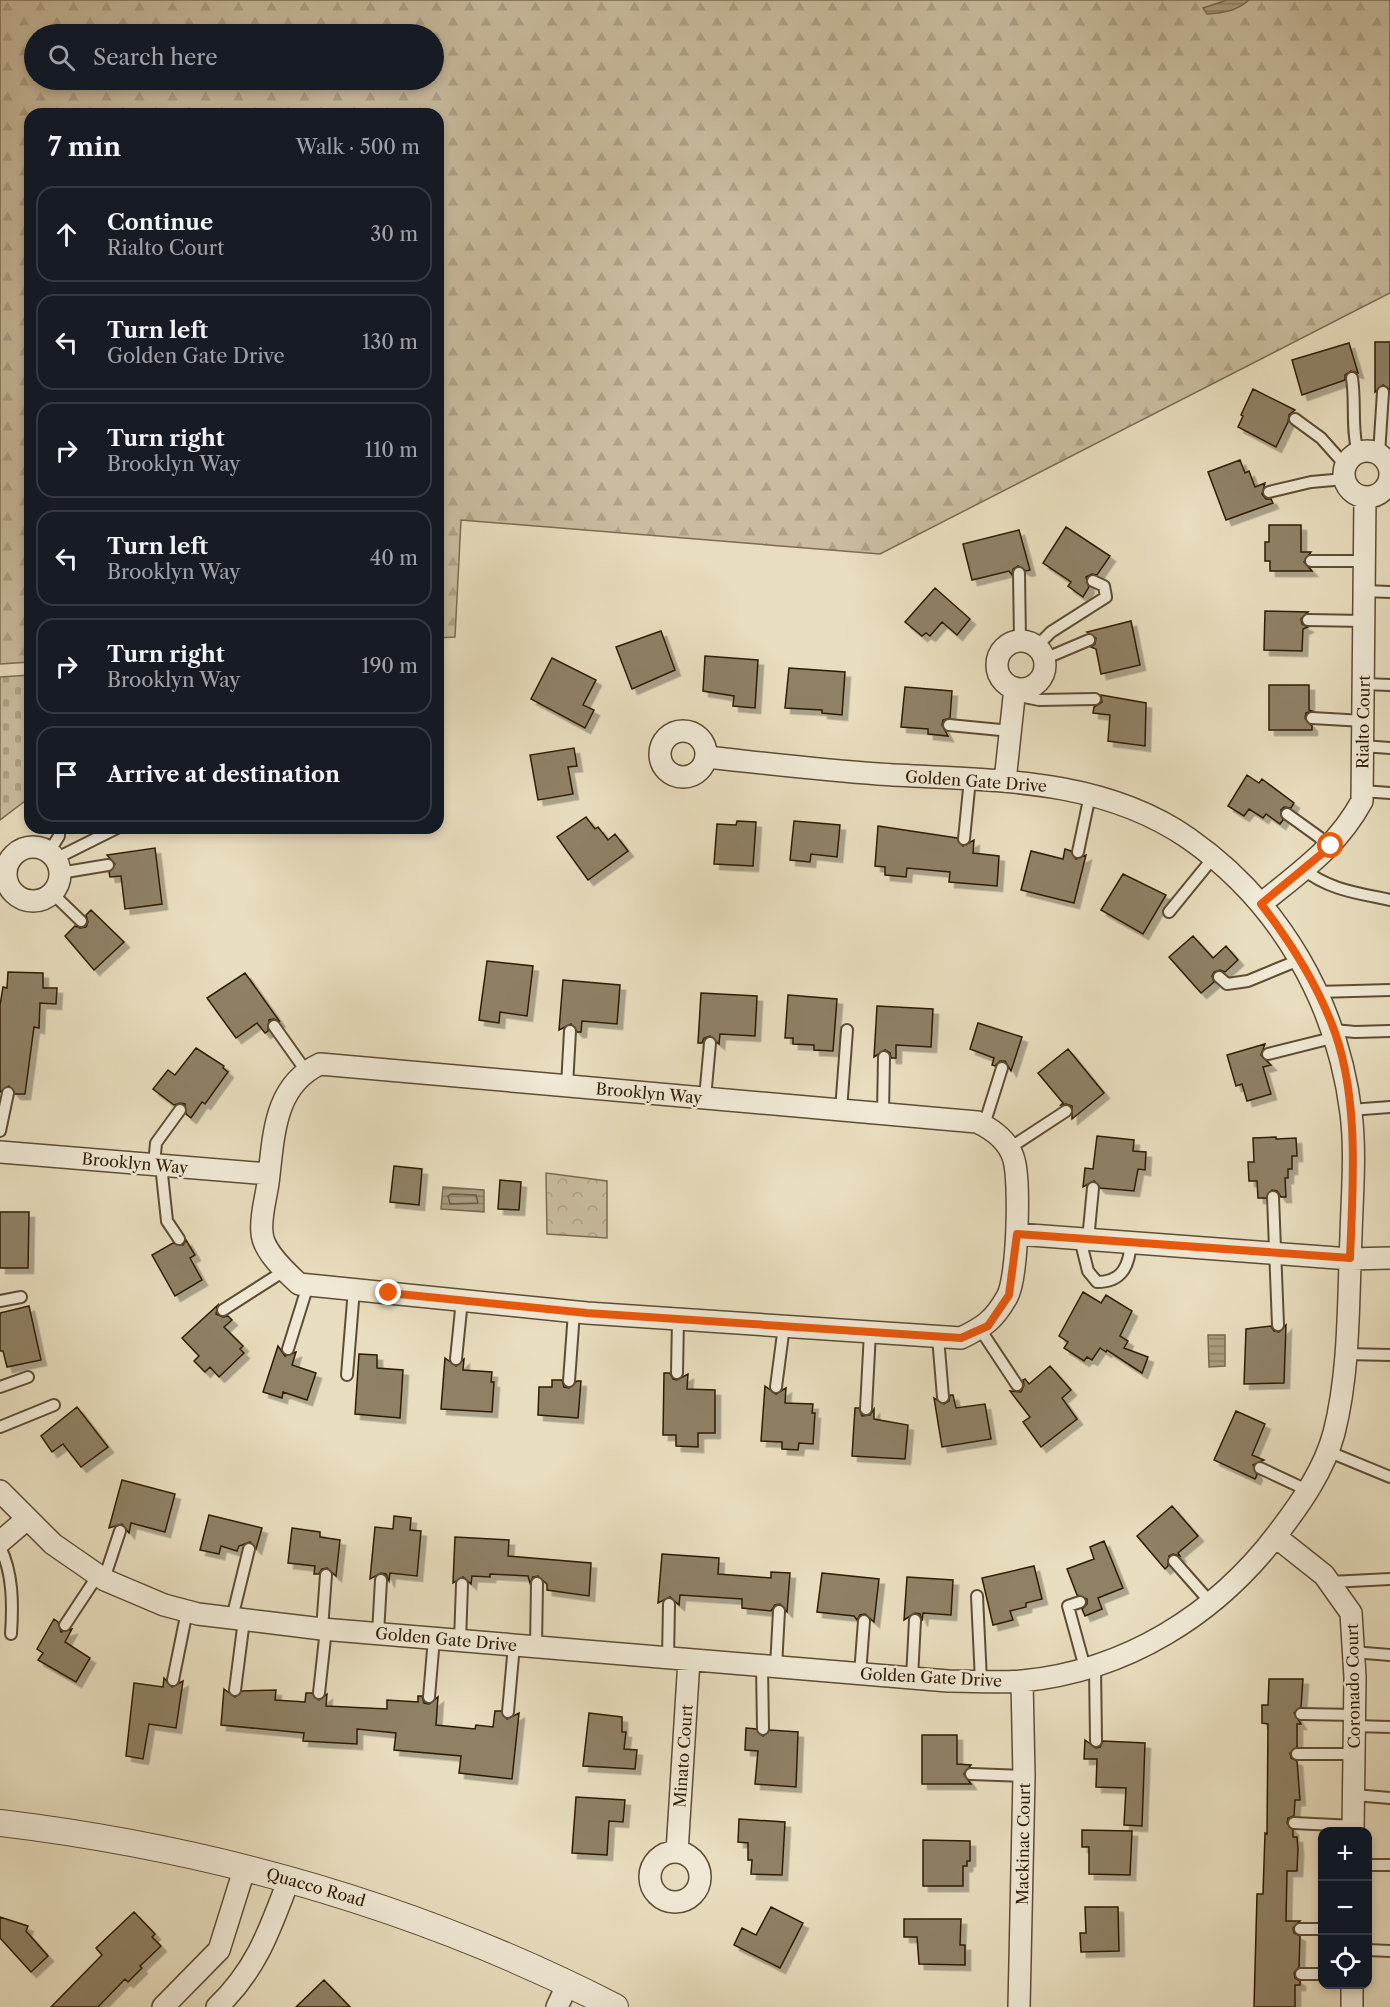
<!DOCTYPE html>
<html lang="en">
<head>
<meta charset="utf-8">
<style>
	body { margin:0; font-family:"Libre Caslon Text",serif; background:#20242c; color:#f1f3f6 }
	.controls { position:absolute; right:18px; bottom:18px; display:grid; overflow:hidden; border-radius:12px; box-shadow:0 3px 9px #0003 }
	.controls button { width:54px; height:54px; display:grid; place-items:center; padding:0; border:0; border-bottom:2px solid #363941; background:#171b24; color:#f1f3f6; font:30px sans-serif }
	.stop { position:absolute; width:18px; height:18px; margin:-14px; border:4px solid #ea580c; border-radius:50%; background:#fff }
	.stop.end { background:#ea580c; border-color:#fff; box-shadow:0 2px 6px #0008 }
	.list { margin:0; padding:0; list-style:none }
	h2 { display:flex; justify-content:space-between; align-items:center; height:78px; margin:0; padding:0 24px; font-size:26px }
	h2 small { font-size:20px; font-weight:400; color:#9ea1a6 }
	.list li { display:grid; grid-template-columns:39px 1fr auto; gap:18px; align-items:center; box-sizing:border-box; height:96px; margin:0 12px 12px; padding:0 12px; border:2px solid #363941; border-radius:18px }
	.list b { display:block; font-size:22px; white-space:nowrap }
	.list p { margin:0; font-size:20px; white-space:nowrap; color:#9ea1a6 }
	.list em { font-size:20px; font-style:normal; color:#9ea1a6 }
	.icon { flex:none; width:33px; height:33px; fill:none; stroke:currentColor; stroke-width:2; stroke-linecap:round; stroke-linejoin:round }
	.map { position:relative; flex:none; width:1390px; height:2007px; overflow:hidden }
	.search { position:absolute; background:#171b24; box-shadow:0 3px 9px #0003; left:24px; top:24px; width:420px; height:66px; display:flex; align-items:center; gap:15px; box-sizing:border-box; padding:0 21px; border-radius:33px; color:#9ea1a6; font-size:22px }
	.panel { position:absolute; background:#171b24; box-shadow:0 3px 9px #0003; left:24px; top:108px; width:420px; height:726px; border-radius:18px }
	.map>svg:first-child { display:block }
	.forest { fill:url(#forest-firs); stroke:#7c6c52; stroke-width:1.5; fill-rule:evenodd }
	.cemetery { fill:url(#cemetery-stones); stroke:#7c6c52; stroke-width:1.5 }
	.park { fill:url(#park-crowns); stroke:#7c6c52; stroke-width:1.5 }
	.water { fill:url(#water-rules); stroke:#78694f; stroke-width:1.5 }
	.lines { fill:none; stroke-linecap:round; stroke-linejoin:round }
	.shore { stroke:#6c5c42; stroke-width:1.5 }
	.building { fill:#8f8166; stroke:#2f1d06; stroke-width:1.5; filter:url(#shadow) }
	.service-casing { stroke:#5d4d34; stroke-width:14 }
	.minor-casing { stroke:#5d4d34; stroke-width:24 }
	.tertiary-casing { stroke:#5d4d34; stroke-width:28 }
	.service { stroke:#f0e9d5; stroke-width:10 }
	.minor { stroke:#f0e9d5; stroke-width:21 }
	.tertiary { stroke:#f0e9d5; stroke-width:26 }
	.route { stroke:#ea580c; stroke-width:8 }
	.labels { text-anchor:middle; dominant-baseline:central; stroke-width:5; stroke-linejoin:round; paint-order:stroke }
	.street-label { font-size:16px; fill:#2f1d06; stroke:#f0e9d5 }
</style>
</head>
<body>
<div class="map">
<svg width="1390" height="2007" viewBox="0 0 1390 2007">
	<defs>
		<pattern id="forest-firs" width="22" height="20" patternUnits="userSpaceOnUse" patternTransform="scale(1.5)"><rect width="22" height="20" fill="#c9bc9f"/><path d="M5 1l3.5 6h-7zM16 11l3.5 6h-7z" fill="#ada187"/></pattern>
		<pattern id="cemetery-stones" width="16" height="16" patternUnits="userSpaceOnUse" patternTransform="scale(1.5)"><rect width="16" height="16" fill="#c9bc9f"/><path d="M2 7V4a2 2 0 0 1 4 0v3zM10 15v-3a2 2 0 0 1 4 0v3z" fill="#ada187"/></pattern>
		<pattern id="park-crowns" width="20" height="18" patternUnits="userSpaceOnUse" patternTransform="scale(1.5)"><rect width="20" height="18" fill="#c9bc9f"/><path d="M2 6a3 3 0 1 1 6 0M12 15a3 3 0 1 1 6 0" fill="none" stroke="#ada187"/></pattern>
		<pattern id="water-rules" width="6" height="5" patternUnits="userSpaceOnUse" patternTransform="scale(1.5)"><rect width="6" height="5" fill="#a99c7f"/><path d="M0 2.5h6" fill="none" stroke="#8a7f66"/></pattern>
		<filter id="shadow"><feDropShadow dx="5.5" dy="5.5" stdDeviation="0" flood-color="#0004"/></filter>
	</defs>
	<rect width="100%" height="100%" fill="#e8ddbe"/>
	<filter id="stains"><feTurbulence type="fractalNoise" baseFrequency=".00333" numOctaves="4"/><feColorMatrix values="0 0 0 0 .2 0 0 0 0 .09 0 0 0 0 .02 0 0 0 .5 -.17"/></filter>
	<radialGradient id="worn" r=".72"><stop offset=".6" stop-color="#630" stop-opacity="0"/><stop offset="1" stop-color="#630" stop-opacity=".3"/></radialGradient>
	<!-- forest -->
	<path class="forest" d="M0,0h1390v293l-510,261 -419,-34 -6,117 -17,1v-524h-408v548l-30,2zM34,34h400v46h-400z"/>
	<!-- cemetery -->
	<path class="cemetery" d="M30,675l-1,123 -29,22v-143z"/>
	<!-- park -->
	<path class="park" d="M546,1173l61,8v57l-60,-4z"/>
	<!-- water -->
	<path class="water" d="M1227,0h22c-12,11 -26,13 -42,14l-4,-6z
		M443,1187l41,3v22l-43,-3z
		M1208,1335h17v31l-16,1z"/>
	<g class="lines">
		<!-- shore -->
		<path class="shore" d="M451,1194l25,1 2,8 -28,1 -2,-8z"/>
	</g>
	<!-- building -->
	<path class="building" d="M1375,342h15v48l-7,-5 -8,7z
		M1349,343l9,30 -7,-2 -6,4v5l-43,15 -10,-35z
		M1253,389l42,21 -6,5 -1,7 -12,25 -38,-20 5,-11 -2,-1z
		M1240,460l5,13 4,-2 6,16 10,-4 -3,11 4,5h5l2,4 -47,17 -18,-48z
		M1269,525h32v27h10l-7,10 8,9h-42v-10h-5v-19h4z
		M1066,527l44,29 -13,19 -5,-1 -6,3 3,10 -6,10 -15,-11 3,-4 -28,-19z
		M1019,530l11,40 -4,1 -8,-5 -5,3 -1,6 -3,-4 -37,9 -9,-36z
		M935,588l35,31 -13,16 -15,-13 -12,14 -4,-3 -4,3 -17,-14z
		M1265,611l43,1 -7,7 1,5 6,3 -5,2 -1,22 -38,-1z
		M1131,621l9,44 -39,9 -5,-25 -5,-2 4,-3 1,-6 -9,-6z
		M661,631l14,39 -43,19 -16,-42z
		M705,656l53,4 -3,48 -22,-2 1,-10 -31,-5z
		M552,658l44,22 -13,25 11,5 -9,18 -54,-29z
		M789,668l56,4 -3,43 -20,-2v-3l-37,-2z
		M1269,685h40v25l3,1 -6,2 -1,5 7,8v4h-43z
		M905,687l47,4 -2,27 -7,2 -1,5 6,11 -20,-2v-5l-27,-2z
		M1101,695l45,8 -1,43 -37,-5 2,-26 -17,-2 1,-6 8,-5z
		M574,748l3,18 -9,1 5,27 -35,6 -8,-45z
		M1247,775l12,8 3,-4 32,24 -3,5 -7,-1 -3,3 2,10 -3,4 -14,-10 -3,4 -14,-9 -5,7 -16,-10z
		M586,817l9,12 3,-2 10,13 7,-6 13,17 -40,29 -31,-43z
		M737,821l19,1 -3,44 -39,-2 3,-40 19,1z
		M794,821l46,4 -3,32 -26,-3 -1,8 -20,-2z
		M878,826l79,12 6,8 11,-6 -1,13 26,3 -2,30 -48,-4 1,-10 -43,-4 -1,9 -21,-2v-8l-10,-1z
		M155,848l7,56 -37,5 -4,-33 -11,1 -1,-5 6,-8 -8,-9z
		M1065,849l6,2 5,8 10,-4 -12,48 -53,-13 10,-39 32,8z
		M1123,874l43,21 -23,39 -42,-24z
		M91,910l33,32 -30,28 -29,-34 10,-10 5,2 6,-1 2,-5 -2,-7z
		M1193,936l20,22 13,-12 12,14 -13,12 -5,-2 -6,2 -2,4 2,6 -13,11 -32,-36z
		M487,961l46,5 -6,50 -27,-4 -1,11 -20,-3z
		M8,972l35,1v15h14l-1,16 -16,-1 -1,25 -5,-1 -9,67h-10l-6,-8 -9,6v-87l3,-18 4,1z
		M245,973l35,49 -6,-3 -5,1 -1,11 -3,2 -8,-10 -21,15 -29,-40z
		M563,980l57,5 -3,39 -35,-3 -1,11h-4l-6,-8 -12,6z
		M701,993l56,3 -2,40 -35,-2 -1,10 -9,-8 -6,2 -2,5h-4z
		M788,995l49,4 -4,52 -19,-1v-5l-21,-1v-6h-8z
		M877,1006l56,3 -2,38 -35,-2v13h-5l-1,-5 -5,-3 -11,7z
		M978,1023l44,14 -11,34 -6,-10h-5l-5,5 -3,-1 2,-7 -24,-9z
		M1265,1044l-4,11 10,10 -8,2 8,27 -24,7 -5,-17 -6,2 -9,-31z
		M196,1048l28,18 -1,2 5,4 -23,32 -3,-2 -11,16 -5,-4 -1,-10 -5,-1 -6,2 -21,-16 15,-19 7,5z
		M1068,1049l36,44 -32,26v-13l-6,-2 -5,1 2,-2 -25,-30z
		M1097,1136l37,4 -1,11 13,1 -1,18 -7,-1 -4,22 -34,-3 -6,-7 -11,6 2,-19 8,1z
		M1276,1137v2l20,-1 1,18h-5v13h-4v9h-3l1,19h-5l-4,-6 -5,-1 -6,8h-8l-1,-17h-8l-1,-19h6l-1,-24z
		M394,1166l28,3 -3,36 -29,-3z
		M500,1180l21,2 -2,28 -21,-1z
		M0,1212h29l-1,56h-28z
		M186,1240l9,15 -5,3 12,22 -27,16 -23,-41 21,-12 10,2z
		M1083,1292l18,11 5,-8 26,16 -12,25 8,5 -4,7 24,9 -6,16 -35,-23 -1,2 -6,-4 -8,12 -5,-3 -3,4 -20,-13 4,-6 -9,-6z
		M218,1305l-2,9 7,3 5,-1 4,4 -8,7 19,19 -3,3 4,4 -25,24 -9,-10 -5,5 -11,-11 5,-5 -17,-18z
		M29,1306l12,54 -34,7 -4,-16h-3v-38z
		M1286,1325l-2,58 -40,1 2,-55 25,-3 3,5 5,1z
		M278,1346l7,10 11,-4 -4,13 24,8 -9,27 -24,-8 -1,6 -19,-6z
		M359,1354l18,1v13l26,2 -3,48 -45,-4z
		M445,1358l11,8 8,-7 -1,11 29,2 -1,10h3l-2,30 -51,-3z
		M1050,1366l21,24 -9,8 15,21 -36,28 -18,-25 7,-5 -20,-26 11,1 3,-7 -1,-5 2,-1 4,5z
		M664,1373h6l3,6 4,1 11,-6 -1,15 28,1v43h-17v14l-22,-1v-11h-13z
		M552,1380h10l2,7 5,1 8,-7h4l-3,37 -40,-3 1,-28h13z
		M765,1386l11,8 10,-6 -1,15 28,1 -1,9h3l-2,31 -14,-1 -1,7 -16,-1v-7l-21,-1z
		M950,1395h3l3,13 29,-4 6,35 -49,8 -8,-49 10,6 5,-3z
		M77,1407l31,40 -27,20 -18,-23 -11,8 -11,-16z
		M855,1408h4l3,8 8,-1 4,-6v10l34,6 -3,34 -53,-3z
		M1236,1411l29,13 -13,31 12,5 -11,5 4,10 -2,4 -41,-19z
		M122,1480l53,14 -10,38 -34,-9 -2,10 -7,-9 -13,4z
		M1172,1506l26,30 -20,17 2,3 -7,-2 -4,2 -1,10 -3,3 -28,-33z
		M209,1515l53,13 -6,21 -6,-7 -11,4 -2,5 -16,-5 -2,8 -19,-4z
		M394,1516l17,2 -1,12 11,1 -4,45 -27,-3 -1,8 -3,-7 -5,-1 -11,6 5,-52 18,2z
		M292,1528l28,4v5l20,3 -4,36 -9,-8 -5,1 -3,5h-5l1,-8 -27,-3z
		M455,1537l54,3 -1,16 83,7 -2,33 -42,-6v-6l-9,-8 -5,1 -3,6 -2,-7 -38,-2v3l-18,-1 -1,8 -8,-7 -10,6z
		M1104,1541l19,47 -25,10 4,11 -17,7 -3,-7 5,-5v-5l-10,-4 -10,-26 27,-10 -4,-12z
		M662,1554l57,4 -1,16 53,4v-6l19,1 -3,39 -7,-8 -5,1 -4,6 -29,-3v-9l-62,-4 -1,10 -9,-8 -12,6z
		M1034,1566l8,33 -16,4v4l-16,4 3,9 -20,5 -11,-47z
		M822,1573l57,6 -5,43 -9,-8 -5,1 -3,5 -3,-4 -37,-4z
		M907,1577l46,3 -2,35 -28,-2 -1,8 -2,-7 -5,-1 -11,7z
		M54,1619l4,3 3,10 11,-3 -7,13 25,16 -14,24 -38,-22 5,-7 -6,-4z
		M164,1678l8,9 11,-6 -7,47 -27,-4 -6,35 -17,-3 8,-73 29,4z
		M1269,1679h34l-2,28 -7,6 7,11h-4v23l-7,6 1,5 6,3 3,39h-5l-1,16 -6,2 -1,5 6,7v7h4l1,12 -1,22h-10l-1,50h14l-7,7 1,5 6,3 -1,31 -5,6 1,5 5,3v4h-5v22h-41l3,-113h6l2,-61 2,1 1,-110 -6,-1v-18h6z
		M224,1689l11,8 7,-6 34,-1 -1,10 30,2 1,-9h6l7,7 8,-6 -1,12 61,3v-9l31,2v-6h4l2,7 5,1 9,-7 -2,28 39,4 1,-4 17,2 2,-16h6l6,8 12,-6 -7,66 -53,-6 2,-17 -67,-6 2,-17 -39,-4v15l-54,-3 1,-8 -83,-8z
		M589,1713l33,4v15h4l-2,17 13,1 -2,19 -52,-3z
		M746,1728l10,1 7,7 7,-6 28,2 -2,55 -41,-3 3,-33 -13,-1z
		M922,1735h35v29l14,1 -7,9 7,10h-49z
		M1085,1740l11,8 4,-1 3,-6 42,2 -3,83 -18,-1 2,-37 -30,-1 1,-28h-13z
		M576,1797l49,3 -2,22 -14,-1 -2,34 -35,-2z
		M739,1819l46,3 -3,53 -31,-1 1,-14h-4v-17l-10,-1z
		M1082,1830l50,1 -2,44 -41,-1v-27h-7z
		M923,1840l47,1v20h-3v5h-4v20h-40z
		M771,1907l32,16 -23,45 -46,-23 8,-17 14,7z
		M1085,1907h33l1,44 -38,1 -1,-19h6z
		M134,1912l21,22 -3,3 9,9 -21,20 2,2 -14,14 -3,-3 -27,28h-47l51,-52 -6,-7z
		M0,1917l28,9 -2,5 22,25 -17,16 -31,-34z
		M904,1919h57l-1,26h5v20l-46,-1 -2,-27h-13z
		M324,1980l26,27h-54z"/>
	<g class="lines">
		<!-- service casing -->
		<g class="service-casing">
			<path id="service" d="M1352,378c4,25 -1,51 6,75
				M1295,419l26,19 25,28
				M1379,454l4,-62
				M1269,492l42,-10 34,-3
				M1311,561h54
				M1019,573l1,68
				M1364,591l26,1
				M1308,620l56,1
				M1037,646l14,-14 55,-35 -2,-11 -11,-5
				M1044,659l45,-19
				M1364,684l26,1
				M1014,695l25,5 56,-1
				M1312,718l52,3
				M949,725l62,6
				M1363,746l27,2
				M1362,791l28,2
				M1287,814l32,23 9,11
				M964,839l6,-60
				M49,852l10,-16v-8
				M1078,852l12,-57
				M55,859l62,-31
				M1303,869c26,21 55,24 87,31
				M0,873l6,4
				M60,873l48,-8
				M52,893l29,28
				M1169,912l44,-54
				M1219,977l8,7 21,-3 51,-21
				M1317,992l73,-2
				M274,1026l32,45
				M1334,1030l21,2 35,-1
				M1268,1054l68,-17
				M567,1086l3,-55
				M705,1098l5,-55
				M841,1110l6,-80
				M1350,1110l40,-3
				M883,1113l1,-56
				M984,1125l18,-57
				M0,1131l8,-38
				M1008,1149l58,-38
				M154,1164l2,-21 24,-33
				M161,1165l6,56 12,18
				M1273,1197l5,128
				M1080,1239l8,32 9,11c26,0 32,-17 34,-39
				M1088,1240l5,-52
				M0,1301l21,-4
				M223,1310l61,-39
				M980,1329l37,56
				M938,1337l5,60
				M288,1349l20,-64
				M1346,1354l44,1
				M456,1359l6,-59
				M677,1373l1,-54
				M347,1375l7,-86
				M569,1381l5,-69
				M0,1387l28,-10
				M776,1387l8,-61
				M866,1409l4,-77
				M0,1427l54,-22
				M1327,1451l63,26
				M1260,1468l47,22
				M0,1547c13,26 13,57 11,87
				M1174,1561l37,42
				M104,1579l16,-48
				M1330,1582l60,-3
				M977,1596l4,85
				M1080,1602l-12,4 17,62
				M232,1618l17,-69
				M65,1625l33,-50
				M322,1629l4,-54
				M378,1634l3,-54
				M460,1641l2,-57
				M536,1647l1,-64
				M1353,1652l37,3
				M668,1658l1,-54
				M762,1666l1,63
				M1095,1666l1,75
				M776,1667l3,-56
				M860,1674l4,-53
				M912,1678l3,-58
				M173,1680l14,-69
				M235,1690l9,-70
				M319,1693l7,-64
				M429,1697l5,-59
				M508,1712l6,-67
				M1301,1714l54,1
				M1354,1726l36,1
				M1297,1754h57
				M971,1774l53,2
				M1354,1795l36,3
				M1294,1823l60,3
				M1368,1865h22
				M1300,1929h22
				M1368,1950l22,1
				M1301,1974h21"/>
		</g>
		<!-- minor casing -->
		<g class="minor-casing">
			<path id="minor" d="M1344 474a23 23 0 1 1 46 0a23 23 0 1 1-46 0Z
				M997 665a24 24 0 1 1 48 0a24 24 0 1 1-48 0Z
				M660 754a23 23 0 1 1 46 0a23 23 0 1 1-46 0Z
				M1005,781l10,-93
				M6 874a27 27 0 1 1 54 0a27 27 0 1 1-54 0Z
				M1261,904c40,-33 76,-57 101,-103l3,-304
				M320,1064l657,58c17,8 32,19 37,38 6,22 4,118 -7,137 -13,23 -23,30 -46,41l-374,-25 -288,-29c-13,-12 -36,-33 -37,-51 -2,-16 4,-35 6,-50 6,-46 5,-97 52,-119z
				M0,1152l269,22
				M1017,1234l333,25 40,-1
				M0,1491l53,53 52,36 59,25 34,9 124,15 626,52c25,0 50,2 74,0 104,-10 194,-66 256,-148 23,-30 46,-63 56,-100 16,-63 14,-132 17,-197 1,-40 5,-84 0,-123 -14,-111 -71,-211 -163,-275 -91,-63 -204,-57 -310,-64 -57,-4 -115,-11 -172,-17
				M1276,1537l48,38 27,38 4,64 -2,155
				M0,1542l27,-23
				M650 1877a25 25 0 1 1 50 0a25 25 0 1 1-50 0Z
				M677,1852l12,-192
				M163,2007l56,-57 26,-83
				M217,2007c40,-38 53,-78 72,-128
				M557,2007l11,-24
				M1019,2007l5,-231 -2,-95
				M1352,2007v-23"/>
		</g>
		<!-- tertiary casing -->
		<g class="tertiary-casing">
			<path id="tertiary" d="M0,1823c217,26 420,84 615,184"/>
		</g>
		<!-- service -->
		<use href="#service" class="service"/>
		<!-- minor -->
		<use href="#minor" class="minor"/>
		<!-- tertiary -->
		<use href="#tertiary" class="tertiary"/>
	</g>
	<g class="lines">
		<!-- route -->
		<path class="route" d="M389,1293l198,20 374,25 27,-12 21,-31 8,-61 333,24c3,-75 10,-165 -19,-236 -17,-43 -42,-82 -70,-118l70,-58"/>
	</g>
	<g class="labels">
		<!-- street labels -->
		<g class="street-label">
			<text transform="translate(1363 722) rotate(-89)">Rialto Court</text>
			<text transform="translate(976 781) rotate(4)">Golden Gate Drive</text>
			<text transform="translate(649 1093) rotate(5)">Brooklyn Way</text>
			<text transform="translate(135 1163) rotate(5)">Brooklyn Way</text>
			<text transform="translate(446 1639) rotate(5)">Golden Gate Drive</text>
			<text transform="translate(931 1677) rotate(3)">Golden Gate Drive</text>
			<text transform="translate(1353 1686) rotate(-91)">Coronado Court</text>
			<text transform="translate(683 1756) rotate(-86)">Minato Court</text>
			<text transform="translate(1023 1844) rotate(-89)">Mackinac Court</text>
			<text transform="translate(316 1887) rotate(16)">Quacco Road</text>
		</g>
	</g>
	<rect width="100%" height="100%" filter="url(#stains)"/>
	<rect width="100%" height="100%" fill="url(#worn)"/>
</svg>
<div class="controls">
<button>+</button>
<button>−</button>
<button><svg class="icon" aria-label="locate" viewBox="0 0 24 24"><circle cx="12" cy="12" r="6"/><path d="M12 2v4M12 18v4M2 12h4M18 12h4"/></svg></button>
</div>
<div class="stop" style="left:1331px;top:846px"></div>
<div class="stop end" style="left:389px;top:1293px"></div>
<div class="search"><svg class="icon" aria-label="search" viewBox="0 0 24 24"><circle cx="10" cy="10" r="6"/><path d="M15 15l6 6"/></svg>Search here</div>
<section class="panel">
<h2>7 min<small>Walk · 500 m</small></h2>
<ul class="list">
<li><svg class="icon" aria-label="ahead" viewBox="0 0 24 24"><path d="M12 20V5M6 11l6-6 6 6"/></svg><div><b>Continue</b><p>Rialto Court</p></div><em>30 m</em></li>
<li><svg class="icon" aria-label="left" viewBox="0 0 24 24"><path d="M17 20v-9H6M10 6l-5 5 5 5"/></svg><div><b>Turn left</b><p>Golden Gate Drive</p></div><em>130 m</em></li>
<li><svg class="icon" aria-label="right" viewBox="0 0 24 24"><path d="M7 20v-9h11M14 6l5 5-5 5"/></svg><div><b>Turn right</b><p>Brooklyn Way</p></div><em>110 m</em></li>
<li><svg class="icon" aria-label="left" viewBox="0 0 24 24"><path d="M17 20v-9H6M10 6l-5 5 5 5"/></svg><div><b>Turn left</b><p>Brooklyn Way</p></div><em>40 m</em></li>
<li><svg class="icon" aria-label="right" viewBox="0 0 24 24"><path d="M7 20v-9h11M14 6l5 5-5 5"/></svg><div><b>Turn right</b><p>Brooklyn Way</p></div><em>190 m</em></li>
<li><svg class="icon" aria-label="arrive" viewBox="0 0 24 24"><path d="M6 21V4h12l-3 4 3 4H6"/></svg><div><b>Arrive at destination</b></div></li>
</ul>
</section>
</div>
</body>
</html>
